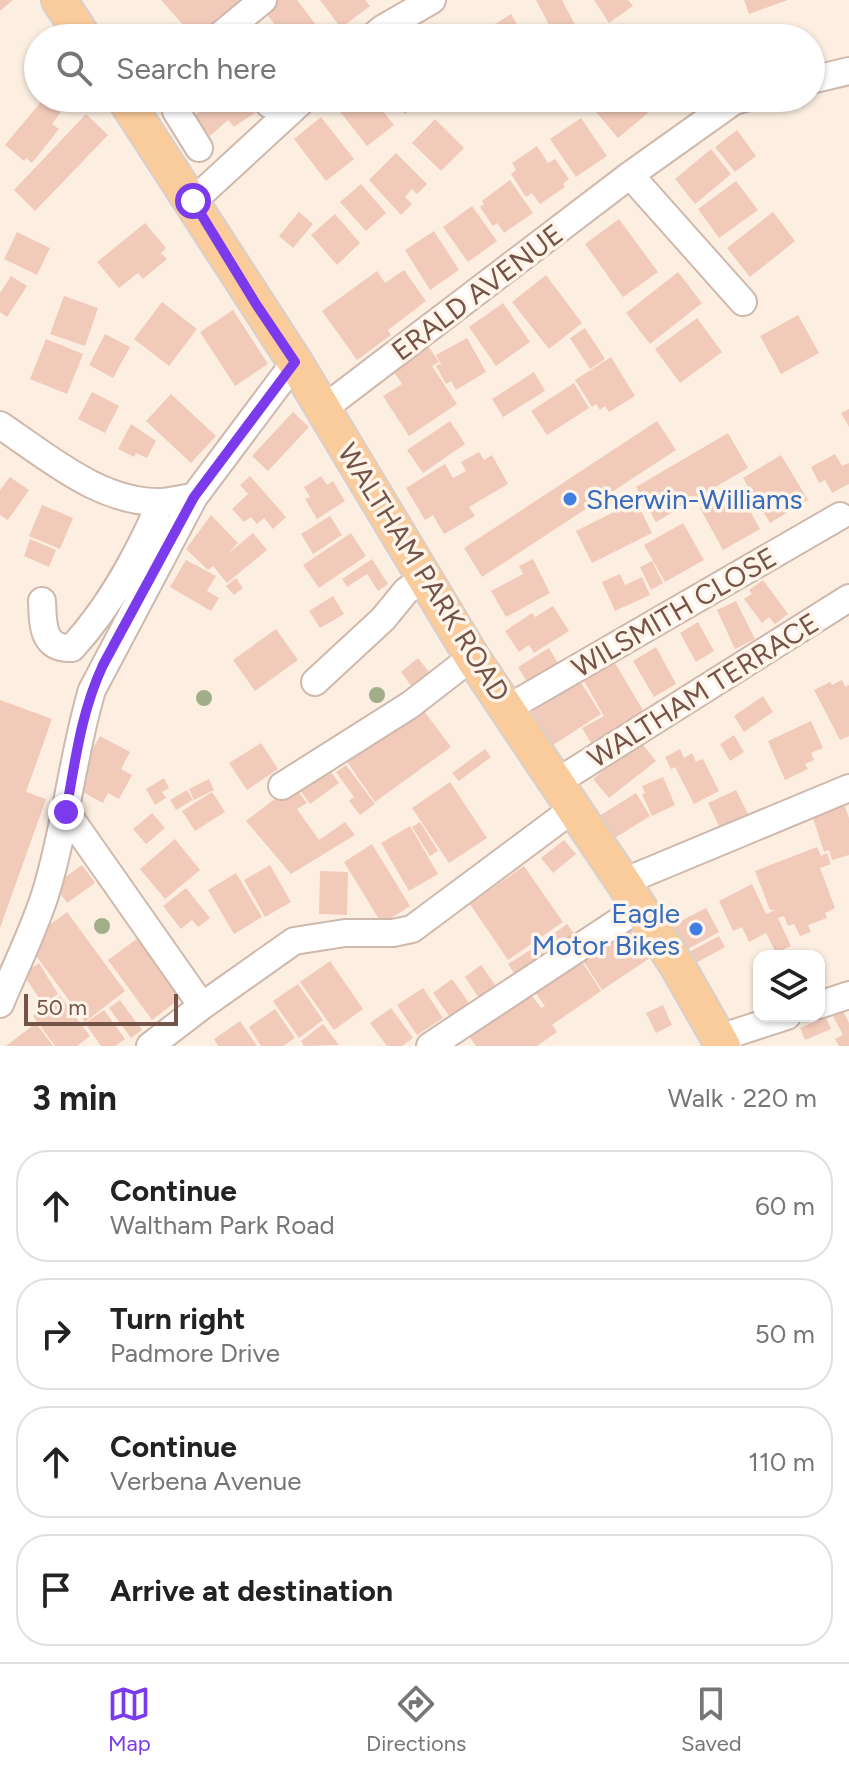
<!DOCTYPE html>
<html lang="en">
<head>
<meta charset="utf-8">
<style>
	body { margin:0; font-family:Figtree,sans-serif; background:#f6f6f6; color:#222 }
	.controls { position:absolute; right:24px; bottom:24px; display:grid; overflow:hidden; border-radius:16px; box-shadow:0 2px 6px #0004 }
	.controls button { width:72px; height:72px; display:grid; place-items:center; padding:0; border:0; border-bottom:2px solid #e0e0e0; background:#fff; color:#222; font:40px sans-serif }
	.scale { position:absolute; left:24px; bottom:20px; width:154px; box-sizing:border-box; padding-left:8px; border:4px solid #745349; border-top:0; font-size:22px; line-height:28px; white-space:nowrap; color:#745349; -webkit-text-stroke:6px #fff4e9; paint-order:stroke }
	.stop { position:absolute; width:24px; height:24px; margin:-18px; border:6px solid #7c3aed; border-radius:50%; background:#fff }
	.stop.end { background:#7c3aed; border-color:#fff; box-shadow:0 2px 8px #0008 }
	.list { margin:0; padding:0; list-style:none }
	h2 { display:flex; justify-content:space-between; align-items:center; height:104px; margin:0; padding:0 32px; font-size:34px }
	h2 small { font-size:26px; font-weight:400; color:#767676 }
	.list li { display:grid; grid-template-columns:52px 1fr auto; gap:24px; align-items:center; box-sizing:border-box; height:112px; margin:0 16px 16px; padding:0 16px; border:2px solid #e0e0e0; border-radius:32px }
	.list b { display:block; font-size:30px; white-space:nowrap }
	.list p { margin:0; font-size:26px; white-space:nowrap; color:#767676 }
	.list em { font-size:26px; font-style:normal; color:#767676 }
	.icon { flex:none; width:44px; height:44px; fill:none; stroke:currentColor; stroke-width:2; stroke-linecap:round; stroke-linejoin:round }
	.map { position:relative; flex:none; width:849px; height:1046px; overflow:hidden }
	.search { position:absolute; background:#fff; box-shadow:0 2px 6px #0004; left:24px; right:24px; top:24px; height:88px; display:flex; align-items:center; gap:20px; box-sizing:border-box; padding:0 28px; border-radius:44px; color:#767676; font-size:30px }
	.sheet { height:616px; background:#fff }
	nav { display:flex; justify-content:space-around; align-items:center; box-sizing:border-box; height:112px; border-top:2px solid #e0e0e0; background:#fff; font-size:22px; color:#767676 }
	nav a { display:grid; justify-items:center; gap:4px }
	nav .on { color:#7c3aed }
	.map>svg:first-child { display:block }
	.building { fill:#f1caba }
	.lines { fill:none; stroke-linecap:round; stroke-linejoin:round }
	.minor-casing { stroke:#cfb8ac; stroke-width:30 }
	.major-casing { stroke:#d8cfcc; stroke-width:38 }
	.minor { stroke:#fff; stroke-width:26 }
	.major { stroke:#fbcc9b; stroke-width:34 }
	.tree { fill:#a2ae89 }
	.route { stroke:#7c3aed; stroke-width:10 }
	.shop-dot { fill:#3f7fe0; stroke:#fff4e9; stroke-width:3 }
	.labels { text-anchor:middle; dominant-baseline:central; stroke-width:7; stroke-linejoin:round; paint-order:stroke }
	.street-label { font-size:28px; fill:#745349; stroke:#fff4e9 }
	.shop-label { font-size:28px; fill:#366cbe; stroke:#fff4e9; text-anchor:start }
</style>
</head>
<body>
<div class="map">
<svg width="849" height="1046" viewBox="0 0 849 1046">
	<rect width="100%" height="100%" fill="#fcefe2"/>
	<!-- building -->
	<path class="building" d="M0,0h13l-13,11z
		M161,0h90l-42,38h-14z
		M272,0h25l23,30 -10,8h-25l-23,-30z
		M320,0h45l5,6 -29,22z
		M536,0h26l20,38h-26z
		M594,0h34l5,6 -24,17z
		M744,0h44l-39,14z
		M511,14l14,24h-26l-7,-12z
		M44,98l17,14 -9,12 7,5 -27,34 -6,-5 -2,3 -19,-16z
		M215,98h39l-4,3 6,11 -22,15 -6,-7 -18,16 -16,-20z
		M342,98h31l21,27 -27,21 -33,-42z
		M393,98h32l-20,16z
		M446,98h24l-18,11z
		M598,98h37l13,15 -30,25 -28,-33z
		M646,98h15l-8,8z
		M86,114l22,21 -73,76 -21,-21z
		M321,117l33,42 -28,22 -32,-42z
		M581,118l26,38 -31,21 -26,-38z
		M435,119l29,29 -23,23 -29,-28z
		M737,130l19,26 -21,16 -20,-25z
		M537,146l11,17 7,-4 14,20 -6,5 2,3 -25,17 -8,-11 -6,4 -15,-23 5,-4 -4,-7z
		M711,149l20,25 -36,30 -20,-25z
		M396,153l31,31 -10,10 -5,-5 -7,8 7,7 -11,11 -32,-35z
		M510,180l23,33 -29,20 -7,-10 -4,3 -13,-19 4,-3 -2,-3z
		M736,181l22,29 -39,28 -21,-29z
		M361,184l25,29 -20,18 -26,-29z
		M472,206l25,35 -29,21 -25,-35z
		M299,212l14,12 -20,24 -14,-12z
		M773,212l22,29 -45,36 -23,-29z
		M335,214l25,29 -23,22 -26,-30z
		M619,219l39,53 -35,25 -38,-53z
		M145,223l21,25 -5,5 6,6 -24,20 -5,-6 -19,15 -22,-26z
		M434,231l25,39 -29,20 -25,-40z
		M17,232l33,16 -13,27 -33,-16z
		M404,270l22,31 -38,29 3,5 -34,25 -35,-49 55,-40 8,12z
		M678,272l24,31 -52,41 -24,-31z
		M546,275l36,48 -33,26 -37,-47z
		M11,276l16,10 -20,31 -7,-5v-19z
		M64,296l34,12 -13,38 -35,-12z
		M162,302l35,27 -28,37 -35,-27z
		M503,303l27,39 -34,24 -27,-39z
		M233,310l35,54 -33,22 -35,-54z
		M798,315l21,38 -38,21 -21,-38z
		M697,318l25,34 -42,31 -25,-34z
		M585,328l20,31 -15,10 -20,-31z
		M105,334l25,13 -17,31 -24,-13z
		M467,338l19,34 -30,18 -5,-9 -5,3 -10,-18 4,-2 2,2 -6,-11z
		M46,339l37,15 -16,40 -37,-15z
		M428,346l11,16 -7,4 25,38 -48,32 -26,-40 19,-12 -10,-15z
		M611,357l24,39 -26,16 -4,-6 -5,4 -4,-6 -4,3 -17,-27z
		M534,372l11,19 -42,26 -11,-18z
		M574,383l15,25 -42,27 -16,-24z
		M92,392l27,14 -14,27 -27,-14z
		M171,394l45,42 -25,27 -45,-42z
		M849,409v18l-8,-14z
		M293,412l16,15 -41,44 -16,-15z
		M450,421l15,23 -42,29 -16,-23z
		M657,421l19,29 -194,127 -18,-29z
		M131,424l25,17 -9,17 -11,-5 -2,4 -16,-8z
		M728,433l20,35 -92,54 -20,-35z
		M479,452l5,8 8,-5 16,29 -39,23 6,9 -31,18 -11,-19 -8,5 -19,-32 39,-24 8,14 13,-7 -5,-9z
		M835,454l7,12 7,-3v21l-17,9 -7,-13 -6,3 -8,-16z
		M781,455l27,45 -38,23 -27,-45z
		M250,476l36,41 -13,12 -9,-11 -7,6 -6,-7 -7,5 -12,-13 16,-15 -8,-9z
		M321,476l6,9 6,-4 12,20 -28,18 -12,-20 5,-2 -6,-10z
		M10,477l19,13 -21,30 -8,-5v-25z
		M737,487l23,42 -37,21 -23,-42z
		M636,501l16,32 -60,30 -16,-32z
		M42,505l31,13 -13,31 -31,-13z
		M211,515l27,28 -10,11 25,-21 14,17 -40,33 -14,-17 -5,4 -22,-21z
		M330,516l12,19 -29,19 -12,-20z
		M683,523l21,37 -39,22 -21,-37z
		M351,533l15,23 -47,32 -16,-23z
		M30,539l26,11 -7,17 -25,-11z
		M372,559l16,25 -10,7 -11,-17 -20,13 -5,-8z
		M533,559l17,34 -44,24 -15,-26 32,-17 -4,-8z
		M186,560l30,16 -9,15 12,7 -8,13 -41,-24z
		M652,561l11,22 -12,7 -11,-23z
		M620,574l5,11 17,-8 8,18 -35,16 -13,-29z
		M236,578l7,10 -9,7 -8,-9z
		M763,580l25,34 -13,10 -6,-7 -7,6 -18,-24 8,-5 -3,-4z
		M333,596l11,18 -24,14 -11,-17z
		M736,601l19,38 -20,10 -18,-39z
		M553,606l16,25 -35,22 -5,-8 -10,7 -14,-21 27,-18 3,4z
		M698,622l16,29 -18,11 -16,-29z
		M276,629l22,31 -43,31 -22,-31z
		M656,647l20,37 -22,13 -21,-36z
		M549,648l9,15 -31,19 -9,-15z
		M418,658l18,23 -18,14 -17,-23z
		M615,663l32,54 -53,31 -12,-20 22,-12 -20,-35z
		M842,680l3,7 4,-2v51l-9,4 -26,-50 16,-8 2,3z
		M580,681l21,33 -48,31 -21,-33z
		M763,696l10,16 -29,20 -10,-16z
		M0,700l52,19 -26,73 20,7 -46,129z
		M418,703l33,44 -76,55 -32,-46z
		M811,721l12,27 -12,5 3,7 -9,4 3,5 -23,11 -17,-39z
		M734,735l10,17 -14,9 -10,-17z
		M100,736l30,16 -9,17 11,6 -13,24 -11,-6 -5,10 -31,-17z
		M640,741l16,20 -47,37 -16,-19z
		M261,743l17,26 -31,21 -18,-27z
		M485,749l6,8 -32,24 -7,-8z
		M680,749l4,9 8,-5 4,9 7,-3 16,32 -25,13 -19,-37 -4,2 -6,-12z
		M346,765l29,39 -15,11 -11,-14 5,-4 -18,-25z
		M327,766l12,17 -29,21 -12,-17z
		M663,777l12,28 -23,11 -10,-22 3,-1 -3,-7z
		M164,778l5,10 -7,4 4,6 -11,7 -9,-16z
		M209,779l5,11 -20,10 -5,-11z
		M450,782l37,56 -38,25 -37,-55z
		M293,785l14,18 -10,6 22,31 26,-18 10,13 -64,39 -45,-53z
		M187,790l6,10 -17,10 -6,-10z
		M736,790l13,26 -28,14 -13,-27z
		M212,792l13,20 -30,19 -13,-20z
		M636,793l14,23 -40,25 -14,-23z
		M844,804l5,14v37l-17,5 -3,-10 -5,2 -12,-37z
		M152,813l13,15 -19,16 -13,-15z
		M420,822l18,29 -8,5 -18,-29z
		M410,826l28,48 -29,17 -28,-48z
		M175,839l25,31 -35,29 -25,-30z
		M564,840l12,14 -23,19 -12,-15z
		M372,844l38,62 -28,18 -38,-62z
		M817,847l4,9 6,-3 4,11 -11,4 15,40 -10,5 2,5 -19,7 3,7 -11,4 -6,-12 -6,2 -4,-10 -6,2 13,28 -15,7 -10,-20 -17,9 -7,-15 -9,4 -14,-30 33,-17 14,30 9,-4h-5l-15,-39z
		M82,865l13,18 -28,20 -13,-18z
		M270,865l21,37 -26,15 -21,-37z
		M524,866l39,56 -55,38 -38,-56z
		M320,871l28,1 -1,43 -28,-1z
		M236,873l26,44 -28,17 -26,-44z
		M186,888l24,30 -12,9 -6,-7 -11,9 -18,-23z
		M706,908l13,24 -33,18 -13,-25z
		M67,912l58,79 -40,31 -59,-80z
		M567,924l11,15 -30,23 -12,-15z
		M627,925l23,33 -48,32 -22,-34z
		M719,936l6,11 -29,16 -7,-11z
		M138,938l43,60 -29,22 -44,-60z
		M535,947l10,16 -26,17 -11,-16z
		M579,957l22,34 -49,34 5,7 -20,14h-61l-9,-13 61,-43 13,18 4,-2 -12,-17z
		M330,961l33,48 -29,21 -34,-48z
		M39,963l19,31 -15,10 -20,-30z
		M481,965l15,21 -17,12 -14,-21z
		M452,979l17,24 -19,14 -17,-24z
		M298,984l25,36 -24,18 -26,-37z
		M423,988l20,30 -26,17 -20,-30z
		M60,996l30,40 -13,10h-22l-22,-30z
		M120,1000l22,30 -11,8 -22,-30z
		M663,1005l9,20 -16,8 -10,-20z
		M391,1008l22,30 -11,8h-15l-17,-23z
		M275,1009l20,29 -12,8h-22l-12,-19z
		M104,1010l21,29 -10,7h-14l-16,-23z
		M843,1011l6,12v23h-10l-4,-7 8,-4 -10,-19z
		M826,1017l5,12 -26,11 -5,-12z
		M240,1021l17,25h-39l-4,-7z
		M36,1023l17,23h-47z
		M323,1024l16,21 -35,1 -3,-5z"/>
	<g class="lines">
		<!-- minor casing -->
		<g class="minor-casing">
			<path id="minor" d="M217,38l46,-38
				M371,38l11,-9 50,-29
				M811,80l38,-9
				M180,98l-5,6 1,7 23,37
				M264,98l5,6
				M630,175l113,127
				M193,201l112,-103
				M323,409l307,-234 104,-74 11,-3
				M0,425c48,32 101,79 163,77 10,-1 21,-4 31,-5l101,-135
				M42,601c1,24 0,48 30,47 39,-43 66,-93 89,-146
				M315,682l68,-63 23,-28 18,-13
				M508,708l332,-192
				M557,782l292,-184
				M282,786l128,-81 62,-48
				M66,812l136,194
				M623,882l226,-94
				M0,1004c15,-36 33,-72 45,-109 21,-67 27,-138 47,-205l102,-193
				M819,1005l30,-10
				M719,1038l68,-22
				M150,1046l52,-40 92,-65 51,-8h48l19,-4 161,-120
				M430,1046l209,-138"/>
		</g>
		<!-- major casing -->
		<g class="major-casing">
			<path id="major" d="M59,0l25,38
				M124,98l171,264 177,295 151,225 55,85 45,79"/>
		</g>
		<!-- minor -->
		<use href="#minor" class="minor"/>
		<!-- major -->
		<use href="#major" class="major"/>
	</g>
	<!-- trees -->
	<g class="tree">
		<circle cx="377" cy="695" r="8"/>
		<circle cx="204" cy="698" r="8"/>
		<circle cx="102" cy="926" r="8"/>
	</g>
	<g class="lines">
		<!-- route -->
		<path class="route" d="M66,812c9,-50 15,-100 37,-147l91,-168 101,-135 -39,-58 -63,-103"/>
	</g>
	<!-- markers -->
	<g class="shop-dot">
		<circle cx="570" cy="499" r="8"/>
		<circle cx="696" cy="929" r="8"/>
	</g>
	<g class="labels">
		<!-- street labels -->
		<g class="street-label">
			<text transform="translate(477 292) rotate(-37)">ERALD AVENUE</text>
			<text transform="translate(424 572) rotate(58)">WALTHAM PARK ROAD</text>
			<text transform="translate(674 612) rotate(-30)">WILSMITH CLOSE</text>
			<text transform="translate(703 690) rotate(-32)">WALTHAM TERRACE</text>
		</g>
		<!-- shop labels -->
		<g class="shop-label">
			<text x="586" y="499">Sherwin-Williams</text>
			<text x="680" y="913" text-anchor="end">Eagle<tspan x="680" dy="32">Motor Bikes</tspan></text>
		</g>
	</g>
</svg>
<div class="controls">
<button><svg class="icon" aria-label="layers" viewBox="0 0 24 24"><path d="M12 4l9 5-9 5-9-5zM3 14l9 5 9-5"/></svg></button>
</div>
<div class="scale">50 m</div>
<div class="stop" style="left:193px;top:201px"></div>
<div class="stop end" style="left:66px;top:812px"></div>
<div class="search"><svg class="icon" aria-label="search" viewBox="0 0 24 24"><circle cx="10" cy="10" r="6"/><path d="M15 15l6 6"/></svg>Search here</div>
</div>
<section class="sheet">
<h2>3 min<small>Walk · 220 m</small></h2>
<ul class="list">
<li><svg class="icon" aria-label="ahead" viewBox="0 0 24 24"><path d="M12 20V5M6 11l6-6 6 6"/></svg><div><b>Continue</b><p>Waltham Park Road</p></div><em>60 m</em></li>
<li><svg class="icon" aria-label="right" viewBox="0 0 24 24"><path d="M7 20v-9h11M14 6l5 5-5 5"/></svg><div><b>Turn right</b><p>Padmore Drive</p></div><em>50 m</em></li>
<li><svg class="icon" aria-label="ahead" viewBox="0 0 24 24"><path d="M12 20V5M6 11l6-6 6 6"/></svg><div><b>Continue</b><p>Verbena Avenue</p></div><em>110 m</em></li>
<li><svg class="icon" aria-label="arrive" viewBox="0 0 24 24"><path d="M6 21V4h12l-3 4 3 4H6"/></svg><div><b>Arrive at destination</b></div></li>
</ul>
</section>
<nav>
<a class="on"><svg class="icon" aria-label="map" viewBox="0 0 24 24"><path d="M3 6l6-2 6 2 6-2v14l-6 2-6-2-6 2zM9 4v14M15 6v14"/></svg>Map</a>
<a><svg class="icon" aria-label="directions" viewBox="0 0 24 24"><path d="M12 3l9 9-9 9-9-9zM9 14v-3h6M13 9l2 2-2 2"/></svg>Directions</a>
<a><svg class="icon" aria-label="saved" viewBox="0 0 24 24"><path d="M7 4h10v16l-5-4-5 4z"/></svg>Saved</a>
</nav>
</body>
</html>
